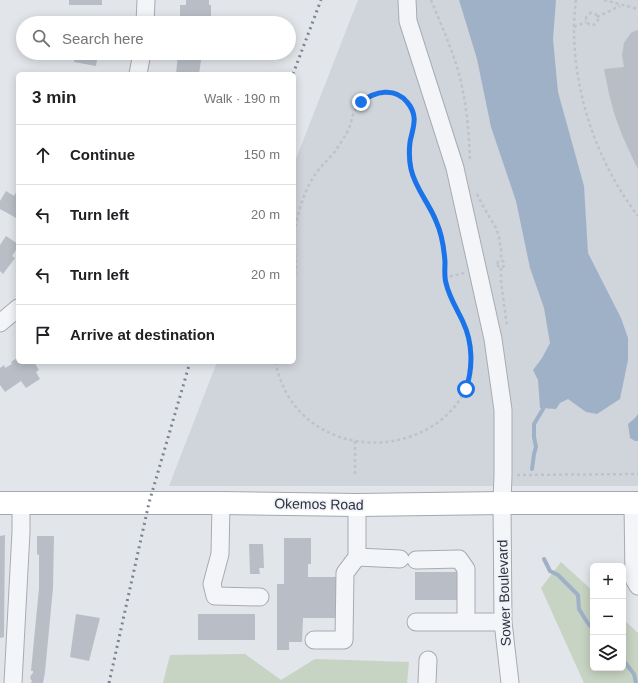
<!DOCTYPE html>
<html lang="en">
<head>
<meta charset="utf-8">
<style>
	body { margin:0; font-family:Helvetica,sans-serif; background:#f6f6f6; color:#202124 }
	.controls { position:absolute; right:12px; bottom:12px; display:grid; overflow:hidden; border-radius:6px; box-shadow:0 2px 10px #0003 }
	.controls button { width:36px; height:36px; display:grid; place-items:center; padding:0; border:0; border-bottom:1px solid #e0e0e0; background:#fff; color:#202124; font:20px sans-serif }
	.stop { position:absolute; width:12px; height:12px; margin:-9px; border:3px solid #1a73e8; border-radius:50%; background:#fff }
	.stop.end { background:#1a73e8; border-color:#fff; box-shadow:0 1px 4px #0008 }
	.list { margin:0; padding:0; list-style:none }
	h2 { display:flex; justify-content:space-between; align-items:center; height:52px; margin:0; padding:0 16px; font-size:17px }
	h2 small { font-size:13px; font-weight:400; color:#757577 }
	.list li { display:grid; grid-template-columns:26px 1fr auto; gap:12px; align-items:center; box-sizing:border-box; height:60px; padding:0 16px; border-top:1px solid #e0e0e0 }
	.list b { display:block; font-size:15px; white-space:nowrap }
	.list em { font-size:13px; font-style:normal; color:#757577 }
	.icon { flex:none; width:22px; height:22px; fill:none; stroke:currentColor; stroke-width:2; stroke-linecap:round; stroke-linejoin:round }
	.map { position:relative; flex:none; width:638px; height:683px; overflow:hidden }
	.search { position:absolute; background:#fff; box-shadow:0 2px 10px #0003; left:16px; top:16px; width:280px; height:44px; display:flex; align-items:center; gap:10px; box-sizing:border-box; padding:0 14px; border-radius:22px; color:#757577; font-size:15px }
	.panel { position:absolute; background:#fff; box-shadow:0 2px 10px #0003; left:16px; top:72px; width:280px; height:292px; border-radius:6px }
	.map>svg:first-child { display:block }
	.built { fill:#d0d4db }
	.green { fill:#c7d3c3 }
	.water { fill:#9fb1c7 }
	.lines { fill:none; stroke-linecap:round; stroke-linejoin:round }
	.stream { stroke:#9fb1c7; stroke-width:4 }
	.building { fill:#b9bec6 }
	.minor-casing { stroke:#a7acb3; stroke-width:19 }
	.major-casing { stroke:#a2a9b4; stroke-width:24 }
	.path { stroke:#c0c2c8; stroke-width:2.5; stroke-dasharray:3 3; stroke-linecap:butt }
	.minor { stroke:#f4f5f8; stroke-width:17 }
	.major { stroke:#fff; stroke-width:22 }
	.rail { stroke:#7c8492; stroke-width:3; stroke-dasharray:2 4; stroke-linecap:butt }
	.route { stroke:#1a73e8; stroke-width:5 }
	.labels { text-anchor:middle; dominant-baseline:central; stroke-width:3.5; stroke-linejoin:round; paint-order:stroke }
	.street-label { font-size:14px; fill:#2b3240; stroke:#f1f3f7 }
</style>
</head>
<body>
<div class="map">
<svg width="638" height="683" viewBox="0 0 638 683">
	<rect width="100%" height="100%" fill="#e2e5e9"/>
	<!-- built -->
	<path class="built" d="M358,0h280v486h-469l48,-124h77v-198z"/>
	<!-- green -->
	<path class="green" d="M561,562l32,29v77h30v-49l15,14v50h-54l-43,-95z
		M245,654l36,26 34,-21 94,3 -2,21h-244l7,-28z"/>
	<!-- water -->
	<path class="water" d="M459,0h97l-3,39 5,53 26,94 4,67 33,65 7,20v22l-8,39 -23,15 -11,-2 -18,-13 -8,4 -4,6 -16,-1 -2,-28 -5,-10 9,-12 8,-15 -6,-35 -14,-40 -14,-67 -25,-74 -14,-68z
		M638,414v27h-3l-5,-3 -2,-14 7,-6z"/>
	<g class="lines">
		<!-- stream -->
		<path class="stream" d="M532,469l2,-15 2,-7 -2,-10v-13l9,-15
			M544,559l6,12 8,4 20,20 1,14 8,13 6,7
			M623,660l11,14 2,9"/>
	</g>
	<!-- building -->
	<path class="building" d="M69,0h33v5h-33z
		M186,0h23v5h2v15h-31v-15h6z
		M638,30v139l-6,-12 -10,-22 -8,-22 -5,-19 -5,-25 20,-2 -2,-12 2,-12 6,-9 2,-2z
		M75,53h23l-2,13 -22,-4z
		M183,53h19l-3,21h-23l2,-20h4z
		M18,189v30l-18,-10v-8l6,-10 8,5z
		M6,236l12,8v3l-6,9 3,2 -12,16 -3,-3v-26z
		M18,357v5h16l5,8 -3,2 4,7 -14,9 -5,-7 -16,11 -5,-7v-17l4,-3 1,3 7,-4 -1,-2z
		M5,535l-1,102 -4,1v-102z
		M37,536h17l-1,52 -8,84 -2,11h-12l1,-2 -2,-3 1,-3 2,-2v-2h-2l8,-83v-33l-2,-1z
		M284,538h27v26h-3v13h28v41h-33l-1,24h-13v8h-12v-66h7z
		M249,544h14l1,24h-5l1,6h-10z
		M415,572h42v28h-42z
		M76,614l24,4 -11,43 -19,-4z
		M198,614h57v26h-57z"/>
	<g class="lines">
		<!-- minor casing -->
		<g class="minor-casing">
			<path id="minor" d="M407,0l1,21 47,147 38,171 10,71v65l-1,28 1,119 7,61
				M145,23l1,-23
				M138,74l4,-21
				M0,323l18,-15
				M221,503l-1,51 -8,30 3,12 45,1
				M633,503l1,76 4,7
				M357,557l43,2
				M416,560l43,-1 7,10v53
				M416,622h87
				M314,640h30l1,-67 12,-16v-52
				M13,683l8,-151v-29
				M427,683l1,-23"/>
		</g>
		<!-- major casing -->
		<g class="major-casing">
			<path id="major" d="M0,503h221l136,2 145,-2h136"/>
		</g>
		<!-- path -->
		<path class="path" d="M431,0c9,22 19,44 26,67 9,30 12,63 13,95
			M576,0c-1,9 -2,18 -2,28 0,67 23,134 64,188
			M604,0l34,9
			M586 19a6 6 0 1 1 12 0a6 6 0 1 1-12 0Z
			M597,17l23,-11
			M574,27l12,-5
			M477,194l6,12 13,22 3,9 2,12v12
			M497.5 264a3.5 3.5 0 1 1 7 0a3.5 3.5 0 1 1-7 0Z
			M501,268v14l6,44
			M444,278l20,-5
			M275,362c3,12 7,23 13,34 27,44 84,58 131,37 19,-8 37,-23 46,-43 9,-20 8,-50 -3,-70 -6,-12 -13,-24 -16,-37 -2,-6 -1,-13 -1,-20 0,-14 -3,-29 -9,-43 -7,-16 -19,-29 -24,-46 -3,-10 -3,-22 -2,-32 3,-15 9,-24 -1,-38 -14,-19 -44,-13 -54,6 -2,4 -3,8 -4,12 -2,9 -8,17 -13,25 -5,8 -12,14 -18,21 -11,13 -18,31 -22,47 -3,11 -4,21 -3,32 0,11 2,21 -1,32
			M355,441v35
			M517,475l121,-1"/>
		<!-- minor -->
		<use href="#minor" class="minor"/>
		<!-- major -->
		<use href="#major" class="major"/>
		<!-- rail -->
		<path class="rail" d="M293,74l28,-74
			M109,683l40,-180 41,-141"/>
	</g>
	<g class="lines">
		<!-- route -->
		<path class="route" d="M361,102c14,-11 34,-15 46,0 12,14 6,25 3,40 -1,9 -1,18 1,27 4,19 18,34 25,52 6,13 8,27 9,41 0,7 -1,14 1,21 3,14 11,26 17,39 10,21 10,46 3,67"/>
	</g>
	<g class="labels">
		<!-- street labels -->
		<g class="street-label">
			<text transform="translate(319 504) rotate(1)">Okemos Road</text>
			<text transform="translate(504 593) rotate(-92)">Sower Boulevard</text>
		</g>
	</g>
</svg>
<div class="controls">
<button>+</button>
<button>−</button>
<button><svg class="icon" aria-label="layers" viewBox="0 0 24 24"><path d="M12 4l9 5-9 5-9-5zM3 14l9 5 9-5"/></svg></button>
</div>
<div class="stop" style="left:466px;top:389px"></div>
<div class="stop end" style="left:361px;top:102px"></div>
<div class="search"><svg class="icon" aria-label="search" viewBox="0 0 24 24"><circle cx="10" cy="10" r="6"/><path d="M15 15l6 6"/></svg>Search here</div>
<section class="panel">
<h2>3 min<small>Walk · 190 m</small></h2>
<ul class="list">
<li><svg class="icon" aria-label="ahead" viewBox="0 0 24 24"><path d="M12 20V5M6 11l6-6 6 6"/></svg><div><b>Continue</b></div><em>150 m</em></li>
<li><svg class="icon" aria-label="left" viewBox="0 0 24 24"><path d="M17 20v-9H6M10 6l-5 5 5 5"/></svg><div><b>Turn left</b></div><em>20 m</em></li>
<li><svg class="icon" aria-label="left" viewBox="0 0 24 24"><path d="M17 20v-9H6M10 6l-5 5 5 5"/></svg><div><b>Turn left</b></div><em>20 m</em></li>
<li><svg class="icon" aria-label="arrive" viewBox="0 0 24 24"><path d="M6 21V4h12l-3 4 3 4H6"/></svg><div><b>Arrive at destination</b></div></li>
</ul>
</section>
</div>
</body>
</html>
